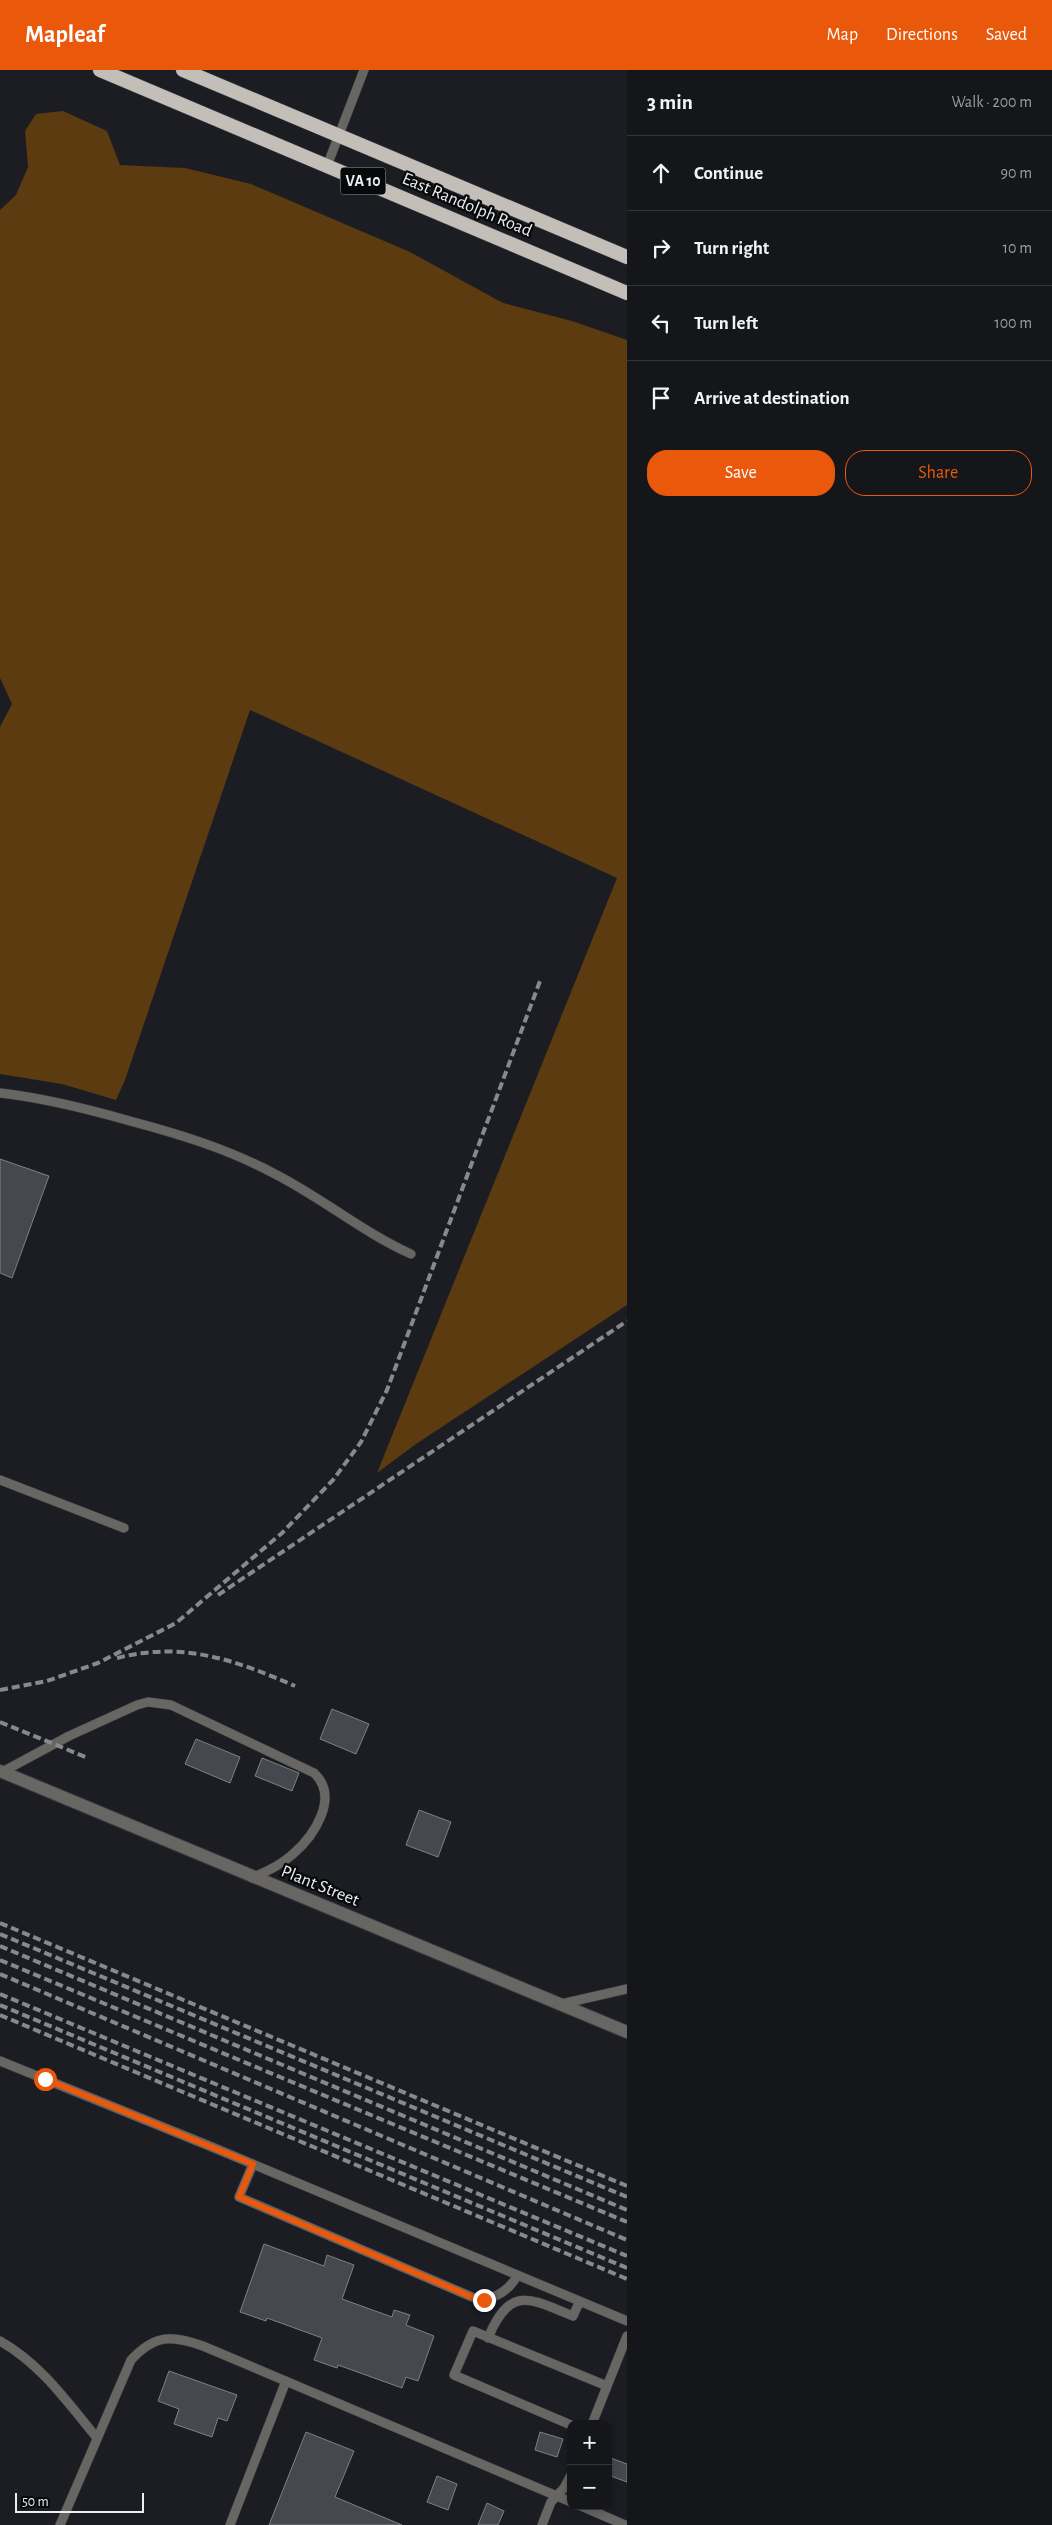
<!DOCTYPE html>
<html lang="en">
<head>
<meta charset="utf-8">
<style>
	body { margin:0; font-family:"Alegreya Sans",sans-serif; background:#1e1f23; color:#f1f3f6 }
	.controls { position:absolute; right:15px; bottom:15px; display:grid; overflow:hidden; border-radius:10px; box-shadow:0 2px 8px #0003 }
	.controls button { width:45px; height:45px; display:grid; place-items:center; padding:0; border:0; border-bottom:1px solid #343539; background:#15161a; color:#f1f3f6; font:25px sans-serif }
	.scale { position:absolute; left:15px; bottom:12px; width:129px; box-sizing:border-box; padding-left:5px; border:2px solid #edeef2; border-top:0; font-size:14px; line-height:18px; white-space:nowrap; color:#edeef2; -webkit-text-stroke:4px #07080a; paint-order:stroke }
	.stop { position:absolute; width:15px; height:15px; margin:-11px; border:4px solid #ea580c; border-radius:50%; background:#fff }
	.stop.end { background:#ea580c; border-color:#fff; box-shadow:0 1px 5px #0008 }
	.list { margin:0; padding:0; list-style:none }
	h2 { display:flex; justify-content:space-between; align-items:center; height:65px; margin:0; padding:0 20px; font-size:21px }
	h2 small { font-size:16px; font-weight:400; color:#9d9fa2 }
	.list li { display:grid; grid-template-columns:32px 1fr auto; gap:15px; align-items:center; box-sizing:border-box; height:75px; padding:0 20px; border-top:1px solid #343539 }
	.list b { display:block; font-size:19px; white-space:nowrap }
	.list em { font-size:16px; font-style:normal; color:#9d9fa2 }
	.actions { display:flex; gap:10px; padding:15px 20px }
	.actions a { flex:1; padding:11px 0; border:1px solid #ea580c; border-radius:20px; text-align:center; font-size:18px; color:#ea580c }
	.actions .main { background:#ea580c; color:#fff }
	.icon { flex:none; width:28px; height:28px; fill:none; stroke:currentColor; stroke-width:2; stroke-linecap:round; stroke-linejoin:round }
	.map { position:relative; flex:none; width:627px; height:2455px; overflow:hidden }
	header { display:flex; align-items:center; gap:30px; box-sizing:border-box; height:70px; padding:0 25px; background:#ea580c; color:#fff }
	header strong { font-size:24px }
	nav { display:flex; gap:28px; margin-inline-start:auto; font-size:18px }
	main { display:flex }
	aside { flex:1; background:#15161a }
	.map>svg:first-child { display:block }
	.green { fill:#5b3b0f }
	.building { fill:#46484f; stroke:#7e8087 }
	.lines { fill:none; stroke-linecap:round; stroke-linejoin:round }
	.service-casing { stroke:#393a40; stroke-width:10 }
	.minor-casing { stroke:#393a40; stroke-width:14 }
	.trunk-casing { stroke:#393a40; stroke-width:15 }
	.service { stroke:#686663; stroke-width:9 }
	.minor { stroke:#686663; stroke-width:12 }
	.trunk { stroke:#c3beb7; stroke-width:14 }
	.rail { stroke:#88898e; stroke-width:4; stroke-dasharray:8 4; stroke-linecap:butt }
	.route { stroke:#ea580c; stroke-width:6 }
	.labels { text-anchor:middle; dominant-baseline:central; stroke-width:4.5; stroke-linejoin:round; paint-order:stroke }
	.shield { fill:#07080a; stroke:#a8a9ac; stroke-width:1 }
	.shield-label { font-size:16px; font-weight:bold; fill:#edeef2 }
	.street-label { font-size:18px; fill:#edeef2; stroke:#07080a }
</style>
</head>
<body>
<header>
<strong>Mapleaf</strong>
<nav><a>Map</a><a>Directions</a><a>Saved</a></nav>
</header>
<main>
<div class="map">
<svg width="627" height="2455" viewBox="0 0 627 2455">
	<rect width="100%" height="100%" fill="#1c1d23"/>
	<!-- green -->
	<path class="green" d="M63,41l44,20 13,34 65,3 66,16 159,68 93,51 69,18 55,19v965l-211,139 -39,29 240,-595 -367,-168 -125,370 -9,20 -54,-16 -62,-10v-347l12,-23 -12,-26v-468l16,-15 12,-28 -3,-36 11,-17z"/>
	<!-- building -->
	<path class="building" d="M0,1089l49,17 -37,102 -12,-5z
		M332,1639l37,15 -13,30 -36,-15z
		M196,1669l44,18 -10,26 -45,-19z
		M262,1688l37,15 -7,18 -37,-15z
		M419,1740l32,12 -13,35 -32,-12z
		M264,2174l60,22 3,-11 27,10 -12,34 50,18 2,-7 16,5 -4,10 28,11 -16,45 -12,-4 -4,11 -64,-23 -1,3 -23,-8 8,-22 -55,-20 -1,3 -26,-9z
		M169,2301l68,24 -10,26 -9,-3 -6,19 -38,-13 5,-15 -21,-8z
		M306,2362l48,19 -19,46 67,28h-133z
		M540,2362l23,7 -6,18 -22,-7z
		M608,2387l19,7v18l-19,-7z
		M437,2406l20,8 -9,26 -21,-8z
		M487,2433l17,8 -6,14h-20z"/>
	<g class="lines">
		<!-- service casing -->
		<g class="service-casing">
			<path id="service" d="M327,96l37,-96
				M0,1023c44,5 88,16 130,28 49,13 98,28 143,52 48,24 89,59 138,81
				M0,1410l124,48
				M2,1702l67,-36 68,-31 11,-3 23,3 143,68c26,24 0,63 -21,81 -12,11 -26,17 -41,24
				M561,1934l66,-15
				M0,1991l212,86 415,174
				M253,2094l-14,33 233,100c17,7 37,-6 45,-21
				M488,2268c22,-53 41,-40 85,-22l6,-13
				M0,2271c41,23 68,62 97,97
				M592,2354l35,-88
				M571,2355l-117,-50 19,-44 134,55
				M581,2436l44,19
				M60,2455l71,-165c24,-26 41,-25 72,-14l368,156
				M230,2455l56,-144
				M542,2455l9,-23 13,-14 7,-13"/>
		</g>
		<!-- minor casing -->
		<g class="minor-casing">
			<path id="minor" d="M0,1701l627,261"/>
		</g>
		<!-- trunk casing -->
		<g class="trunk-casing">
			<path id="trunk" d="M100,0l527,223
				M183,0l444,187"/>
		</g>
		<!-- service -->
		<use href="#service" class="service"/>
		<!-- minor -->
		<use href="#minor" class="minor"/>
		<!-- trunk -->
		<use href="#trunk" class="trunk"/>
		<!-- rail -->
		<path class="rail" d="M218,1525l409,-274
			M117,1588c66,-17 118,2 178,28
			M0,1620l47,-9 51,-18 78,-40 106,-90 51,-53 28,-38 26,-52 153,-409
			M0,1652l88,36
			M0,1853l627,263
			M0,1864l627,263
			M0,1876l627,264
			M0,1890l627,262
			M0,1904l627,266
			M0,1924l627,262
			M0,1935l627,263
			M0,1945l627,264"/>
	</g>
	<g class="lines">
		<!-- route -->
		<path class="route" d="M45,2009l208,85 -14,33 233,100 12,3"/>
	</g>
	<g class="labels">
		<!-- shield labels -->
		<rect class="shield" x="340.5" y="97.5" width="45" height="27" rx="4"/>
		<g class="shield-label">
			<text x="363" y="111">VA 10</text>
		</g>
		<!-- street labels -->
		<g class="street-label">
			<text transform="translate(467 135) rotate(23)">East Randolph Road</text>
			<text transform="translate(320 1816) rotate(22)">Plant Street</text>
		</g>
	</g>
</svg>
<div class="controls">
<button>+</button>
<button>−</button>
</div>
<div class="scale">50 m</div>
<div class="stop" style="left:45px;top:2009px"></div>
<div class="stop end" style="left:484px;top:2230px"></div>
</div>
<aside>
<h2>3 min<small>Walk · 200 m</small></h2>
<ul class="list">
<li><svg class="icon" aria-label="ahead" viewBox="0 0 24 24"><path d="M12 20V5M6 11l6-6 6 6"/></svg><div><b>Continue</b></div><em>90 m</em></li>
<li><svg class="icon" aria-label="right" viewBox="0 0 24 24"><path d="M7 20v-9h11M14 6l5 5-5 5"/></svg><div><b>Turn right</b></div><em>10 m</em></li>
<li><svg class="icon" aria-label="left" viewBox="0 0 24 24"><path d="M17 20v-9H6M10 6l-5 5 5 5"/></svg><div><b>Turn left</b></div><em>100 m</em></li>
<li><svg class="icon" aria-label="arrive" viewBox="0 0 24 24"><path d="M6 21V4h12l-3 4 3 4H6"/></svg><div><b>Arrive at destination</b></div></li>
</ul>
<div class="actions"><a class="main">Save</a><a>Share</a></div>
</aside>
</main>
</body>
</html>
